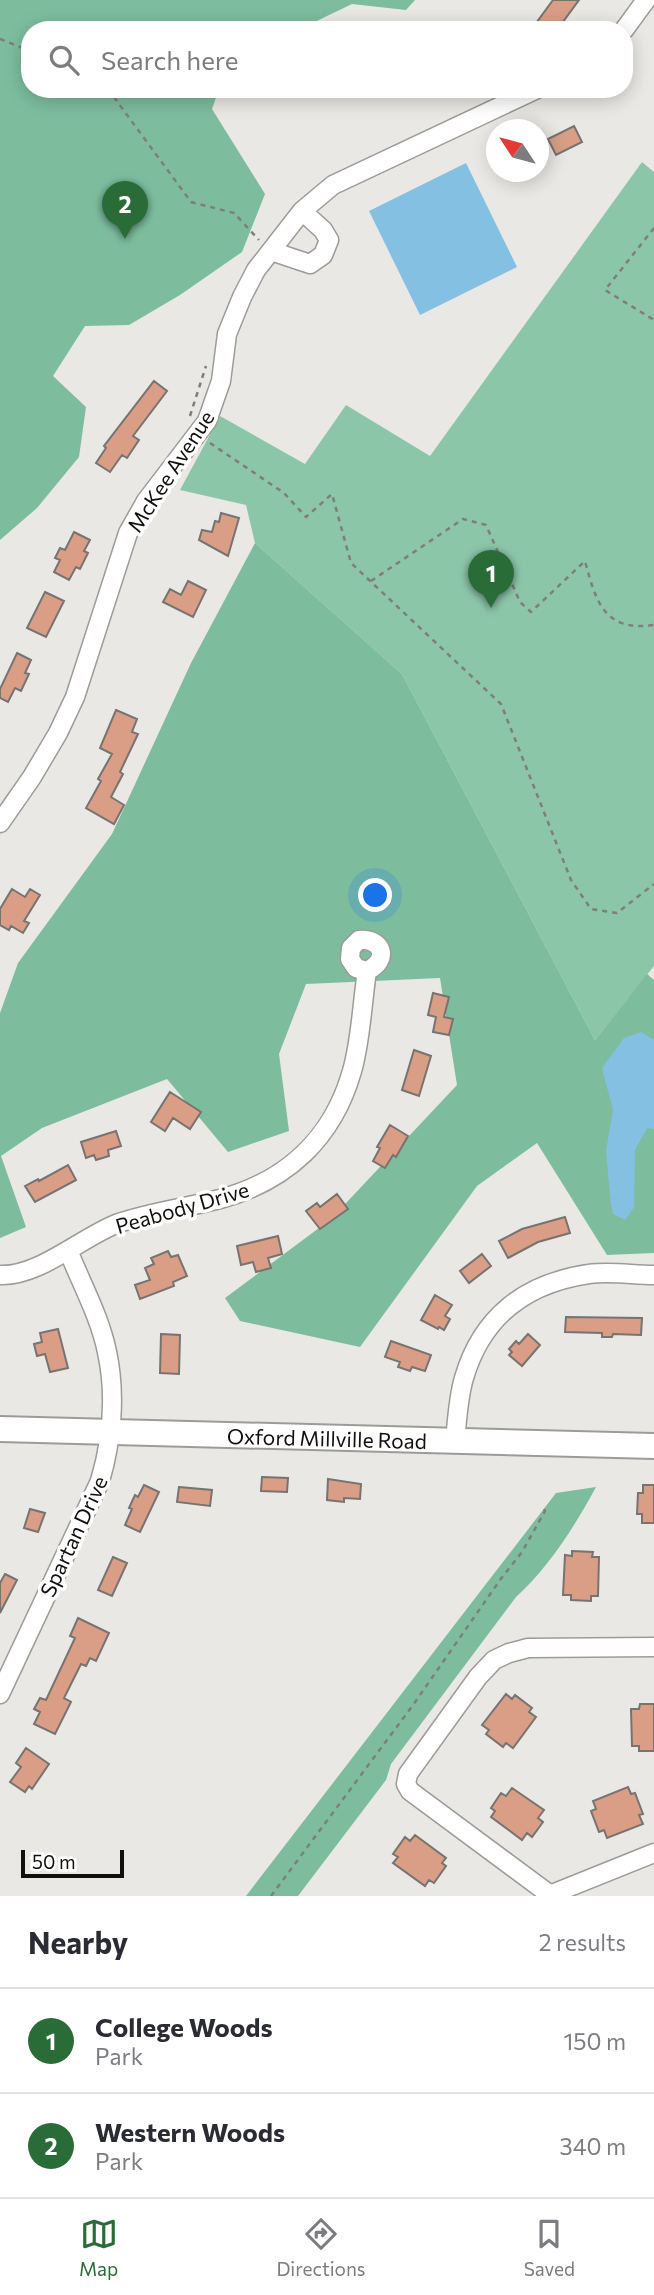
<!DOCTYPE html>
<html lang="en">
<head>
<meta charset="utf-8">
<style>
	body { margin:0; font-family:Commissioner,sans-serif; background:#f7f7f7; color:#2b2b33 }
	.compass { position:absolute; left:486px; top:119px; width:63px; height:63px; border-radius:50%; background:#fff; box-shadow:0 4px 18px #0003; rotate:306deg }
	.scale { position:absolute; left:21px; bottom:18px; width:103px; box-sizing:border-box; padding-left:7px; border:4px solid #10100e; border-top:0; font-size:19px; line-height:24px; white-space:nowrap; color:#10100e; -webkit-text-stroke:5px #fff; paint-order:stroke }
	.you { position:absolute; left:376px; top:896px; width:24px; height:24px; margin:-18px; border:5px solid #fff; border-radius:50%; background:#1a73e8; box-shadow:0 0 0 10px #1a73e833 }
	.badge { display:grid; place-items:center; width:46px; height:46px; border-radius:50%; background:#2a6c37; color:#fff; font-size:23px; font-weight:700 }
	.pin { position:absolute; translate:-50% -58px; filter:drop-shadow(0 2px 4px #0008) }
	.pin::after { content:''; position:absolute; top:37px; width:24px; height:21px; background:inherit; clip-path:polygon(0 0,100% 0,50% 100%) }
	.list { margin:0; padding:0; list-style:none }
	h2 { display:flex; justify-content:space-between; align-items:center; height:91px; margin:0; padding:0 28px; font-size:30px }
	h2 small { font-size:23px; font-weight:400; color:#7c7c81 }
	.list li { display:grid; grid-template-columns:46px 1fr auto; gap:21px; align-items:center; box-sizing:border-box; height:105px; padding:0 28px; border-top:2px solid #e1e1e2 }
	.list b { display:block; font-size:26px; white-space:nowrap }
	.list p { margin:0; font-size:23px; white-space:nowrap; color:#7c7c81 }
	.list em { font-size:23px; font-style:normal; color:#7c7c81 }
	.icon { flex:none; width:38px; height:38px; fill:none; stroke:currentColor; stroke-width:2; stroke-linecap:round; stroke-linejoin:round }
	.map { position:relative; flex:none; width:654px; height:1896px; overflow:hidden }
	.search { position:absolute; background:#fff; box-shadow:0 4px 18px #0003; left:21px; right:21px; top:21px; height:77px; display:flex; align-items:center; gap:18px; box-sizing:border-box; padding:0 24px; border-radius:28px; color:#7c7c81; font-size:26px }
	.sheet { height:301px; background:#fff }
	nav { display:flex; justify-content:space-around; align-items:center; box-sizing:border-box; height:98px; border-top:2px solid #e1e1e2; background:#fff; font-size:19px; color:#7c7c81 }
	nav a { display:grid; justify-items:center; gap:4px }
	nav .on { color:#2a6c37 }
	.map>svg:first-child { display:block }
	.green { fill:#8cc6a9 }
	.forest { fill:#7dbd9e }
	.water { fill:#83c0e2 }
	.building { fill:#da9e87; stroke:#767371; stroke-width:2 }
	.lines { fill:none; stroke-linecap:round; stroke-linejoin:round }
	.minor-casing { stroke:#9c9b98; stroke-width:21 }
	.highway-casing { stroke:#9c9b98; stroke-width:28 }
	.path { stroke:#7f7e7c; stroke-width:2.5; stroke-dasharray:5 5; stroke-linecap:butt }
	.minor { stroke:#fff; stroke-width:18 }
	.highway { stroke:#fff; stroke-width:24 }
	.labels { text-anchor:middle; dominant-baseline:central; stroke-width:7; stroke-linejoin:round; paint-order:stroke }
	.street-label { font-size:21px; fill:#10100e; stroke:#fff }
</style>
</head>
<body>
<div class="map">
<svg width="654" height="1896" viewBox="0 0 654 1896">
	<rect width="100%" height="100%" fill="#eae8e5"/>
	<!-- green -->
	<path class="green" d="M642,162l12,10v794l-59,74 -193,-366 -147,-131 -9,-38 -66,-15 40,-74 85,48 41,-59 84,51z"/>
	<!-- forest -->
	<path class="forest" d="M0,0h415l-9,10 -54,-6 -54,26h-268v59h189l-7,20 53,85 -23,58 -62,43 -51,30 -44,1 -32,50 33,31 -7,50 -42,51 -37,32z
		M255,543l147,131 193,366 52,-66 7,6v273l-47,2 -70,-112 -60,43 -117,161 -120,-26 -15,-23 106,-79 126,-134 -17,-107 -134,6 -27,70 10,77 -61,21 -61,-73 -125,49 -41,28 25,71 -26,11v-225l18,-50 94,-129 79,-171z
		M596,1487c-21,39 -47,80 -80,110l-125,167 -5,16 -88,116h-52l310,-403z"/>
	<!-- water -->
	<path class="water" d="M466,163l51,104 -97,48 -51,-104z
		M641,1032l13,8v89l-7,-1 -12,22 -1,57 -9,13 -12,-6 -2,-9 -5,-54 7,-41 -11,-42 22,-30z"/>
	<!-- building -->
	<path class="building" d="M553,0h26l-22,30h-26z
		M574,126l8,16 -26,13 -8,-16z
		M154,381l13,10 -34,45 6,4 -12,18 -5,-3 -12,17 -14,-9 10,-15 -2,-2z
		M221,513l18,5 -11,38 -29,-16 3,-10 10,2 3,-11 4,1z
		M74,532l16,8 -6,11 4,2 -8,16 -4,-2 -7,13 -15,-8 6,-12 -5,-2 5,-10 5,2z
		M188,581l18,9 -13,27 -30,-15 7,-13 11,6z
		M45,592l19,9 -18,36 -19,-9z
		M17,653l14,7 -6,13 4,1 -8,17 -6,-3 -7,14 -8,-4v-9z
		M116,710l21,9 -5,13 6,2 -18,38 3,2 -12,23 13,8 -10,19 -28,-16 15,-27 -3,-2 14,-25 -12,-6z
		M12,889l13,8 5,-8 10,6 -16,26 5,2 -6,10 -12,-7 -2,4 -9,-5v-16z
		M433,993l16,4 -5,20 9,2 -4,16 -16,-3 3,-15 -8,-2z
		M414,1050l17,6 -12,40 -17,-6z
		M170,1092l31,20 -11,17 -17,-11 -8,13 -14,-9z
		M390,1125l18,11 -12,21 -3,-2 -8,13 -12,-7 7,-13 -3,-1z
		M116,1131l5,15 -13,4 1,6 -13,4 -2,-5 -8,3 -5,-16z
		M68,1165l8,15 -41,22 -10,-16 13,-7 1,2z
		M337,1194l11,15 -28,20 -14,-18 11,-8 3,4z
		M565,1217l5,16 -32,9 -30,16 -9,-17 23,-12z
		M278,1236l4,18 -14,4 3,10 -15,4 -3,-10 -12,3 -4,-19z
		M168,1251l3,6 7,-2 9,21 -14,6 1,4 -34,13 -5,-14 15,-5 -5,-12 9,-4 -3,-6z
		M482,1254l9,12 -22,17 -9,-12z
		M435,1295l17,10 -7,11 5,3 -6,11 -5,-3 -1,2 -17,-9z
		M566,1317l76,1 -1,17 -28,-1 -1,3h-10v-4l-37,-1z
		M58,1329l10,39 -18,4 -5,-18 -8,2 -3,-12 8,-2 -2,-9z
		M161,1334l19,1 -1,39 -19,-1z
		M528,1334l12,11 -18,21 -13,-11 3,-3 -3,-3 7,-8 3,3z
		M391,1341l40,14 -6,16 -13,-4 -2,4 -12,-4 2,-5 -15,-5z
		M262,1477l26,1 -1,14 -26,-1z
		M328,1479l33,5 -1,15 -16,-1v4l-17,-2z
		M144,1485l15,7 -19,40 -15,-7 7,-16 -3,-1 6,-13 3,2z
		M643,1485h11v38h-12v-9h-5l1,-21h5z
		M179,1487l33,3 -2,16 -33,-4z
		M30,1509l15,4 -7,19 -14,-4z
		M572,1551l21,1 -1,5h7l-1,39h-7v5l-20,-1v-5h-8l2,-40 7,1z
		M113,1557l14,6 -15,33 -14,-6z
		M5,1574l12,6 -17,33v-30z
		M78,1618l31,15 -13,28 -6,-3 -4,8 -5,-2 -17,34 7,4 -16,32 -21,-10 6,-12 -6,-3 6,-11 6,2 29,-62 -5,-2z
		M506,1694l6,5 3,-4 17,13 -3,4 7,5 -23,31 -7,-5 -3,4 -17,-13 3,-4 -7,-5z
		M640,1704h14v47h-15v-5h-7l-1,-37h8z
		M26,1748l23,16 -17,25 -3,-3 -4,6 -15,-10 11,-15 -5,-4z
		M628,1787l3,7 4,-1 8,21 -4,1 4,9 -36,14 -3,-8 -5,2 -8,-21 5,-2 -3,-8z
		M512,1788l32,22 -6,8 5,4 -11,15 -5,-4 -5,7 -31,-23 4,-6 -4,-3 10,-15 5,3z
		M415,1835l31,23 -4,5 4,3 -12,17 -5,-3 -4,6 -32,-23 5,-6 -5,-3 12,-17 5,4z"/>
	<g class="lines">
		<!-- minor casing -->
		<g class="minor-casing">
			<path id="minor" d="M624,30l22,-30
				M271,251l39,13 13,-9 6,-15 -6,-10 -21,-19
				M0,823l32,-46 26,-44 17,-36 53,-164 18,-32 61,-80 14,-40 6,-47 15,-37 14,-27 46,-59 31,-26 204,-96
				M0,1275c38,2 81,-37 116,-51 34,-12 69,-16 104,-25 67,-18 113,-61 132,-128 9,-31 10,-67 15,-100 23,-11 16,-33 -8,-31l-8,8 -1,11 6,9 11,3
				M455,1442c2,-21 3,-44 9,-64 18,-62 62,-95 125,-104 21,-3 44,1 65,1
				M0,1694l100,-213c12,-41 16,-87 7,-129 -7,-35 -26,-69 -39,-102
				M549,1894l-139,-103 -4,-7 2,-10 70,-97 16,-17 15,-7 19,-5 126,-1
				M547,1896l107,-43"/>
		</g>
		<!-- highway casing -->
		<g class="highway-casing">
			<g id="highway">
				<path id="s1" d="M0,1429l654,17"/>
			</g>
		</g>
		<!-- path -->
		<path class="path" d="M0,39l30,12
			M108,89l83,113 43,11 25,27
			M654,228l-49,62 49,30
			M190,416l16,-50
			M210,443l74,50 22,24 26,-23 19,69 150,141 70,176 20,29 26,4 37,-29
			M371,581l92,-62 23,6 34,77 11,10 54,-51c11,41 19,71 69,64
			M271,1896l142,-191 87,-125 22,-28 23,-41 -2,-4"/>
		<!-- minor -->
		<use href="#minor" class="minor"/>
		<!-- highway -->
		<use href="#highway" class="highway"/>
	</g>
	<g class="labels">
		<!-- street labels -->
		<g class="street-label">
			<text transform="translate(170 471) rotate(-57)">McKee Avenue</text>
			<text transform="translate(182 1207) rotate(-16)">Peabody Drive</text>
			<text stroke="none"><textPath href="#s1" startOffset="327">Oxford Millville Road</textPath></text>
			<text transform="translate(73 1536) rotate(-65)">Spartan Drive</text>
		</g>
	</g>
</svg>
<svg class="compass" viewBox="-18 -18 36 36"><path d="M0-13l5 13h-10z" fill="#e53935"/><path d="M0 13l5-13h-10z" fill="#7c7c81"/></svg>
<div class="scale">50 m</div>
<div class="you"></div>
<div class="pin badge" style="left:491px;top:608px">1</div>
<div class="pin badge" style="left:125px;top:239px">2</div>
<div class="search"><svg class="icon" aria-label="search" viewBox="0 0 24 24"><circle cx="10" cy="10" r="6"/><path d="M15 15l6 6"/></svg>Search here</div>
</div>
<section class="sheet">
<h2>Nearby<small>2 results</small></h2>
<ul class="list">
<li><span class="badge">1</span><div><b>College Woods</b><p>Park</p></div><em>150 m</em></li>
<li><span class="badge">2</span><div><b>Western Woods</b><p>Park</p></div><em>340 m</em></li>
</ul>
</section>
<nav>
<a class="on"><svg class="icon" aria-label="map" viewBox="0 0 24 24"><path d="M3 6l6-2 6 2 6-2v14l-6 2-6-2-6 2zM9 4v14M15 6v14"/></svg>Map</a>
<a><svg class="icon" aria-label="directions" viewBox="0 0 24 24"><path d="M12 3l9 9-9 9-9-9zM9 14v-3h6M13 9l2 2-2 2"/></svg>Directions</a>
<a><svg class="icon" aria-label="saved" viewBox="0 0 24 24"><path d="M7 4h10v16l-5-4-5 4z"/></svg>Saved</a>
</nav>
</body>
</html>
